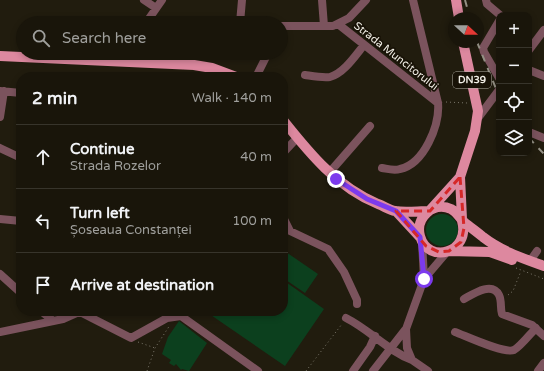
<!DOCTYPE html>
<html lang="en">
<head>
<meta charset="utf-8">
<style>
	body { margin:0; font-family:"Varela Round",sans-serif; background:#262218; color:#f1f3f6 }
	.controls { position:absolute; right:12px; top:12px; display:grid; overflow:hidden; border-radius:8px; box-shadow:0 2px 6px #0003 }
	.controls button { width:36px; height:36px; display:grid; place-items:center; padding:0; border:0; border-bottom:1px solid #37342b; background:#19150a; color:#f1f3f6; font:20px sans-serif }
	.compass { position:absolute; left:448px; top:12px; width:36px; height:36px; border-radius:50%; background:#19150a; box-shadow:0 2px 6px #0003; rotate:111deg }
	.stop { position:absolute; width:12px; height:12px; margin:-9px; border:3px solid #7c3aed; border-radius:50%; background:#fff }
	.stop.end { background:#7c3aed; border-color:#fff; box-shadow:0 1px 4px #0008 }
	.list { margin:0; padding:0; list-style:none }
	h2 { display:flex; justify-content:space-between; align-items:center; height:52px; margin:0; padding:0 16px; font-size:17px }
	h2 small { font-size:13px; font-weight:400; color:#9f9f9c }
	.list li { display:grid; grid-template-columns:26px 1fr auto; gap:12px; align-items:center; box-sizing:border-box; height:64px; padding:0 16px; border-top:1px solid #37342b }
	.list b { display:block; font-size:15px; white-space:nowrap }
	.list p { margin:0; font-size:13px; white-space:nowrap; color:#9f9f9c }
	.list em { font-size:13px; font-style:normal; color:#9f9f9c }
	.icon { flex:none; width:22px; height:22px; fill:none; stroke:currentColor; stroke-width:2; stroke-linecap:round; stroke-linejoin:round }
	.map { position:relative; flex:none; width:544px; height:371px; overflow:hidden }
	.search { position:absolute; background:#19150a; box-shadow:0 2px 6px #0003; left:16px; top:16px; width:272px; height:44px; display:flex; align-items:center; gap:10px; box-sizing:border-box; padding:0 14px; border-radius:22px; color:#9f9f9c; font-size:15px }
	.panel { position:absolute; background:#19150a; box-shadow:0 2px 6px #0003; left:16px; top:72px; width:272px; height:244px; border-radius:16px }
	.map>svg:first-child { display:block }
	.green { fill:#0c401e }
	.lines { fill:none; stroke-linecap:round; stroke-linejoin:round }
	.path { stroke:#7c786c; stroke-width:1; stroke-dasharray:1 3; stroke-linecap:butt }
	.minor { stroke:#7b535d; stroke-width:8 }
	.major { stroke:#dd889f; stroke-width:10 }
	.rail { stroke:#949085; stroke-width:2; stroke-dasharray:7 7; stroke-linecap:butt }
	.route { stroke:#7c3aed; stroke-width:5 }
	.marked { fill:none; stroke:#d62828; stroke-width:3; stroke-dasharray:8 5; stroke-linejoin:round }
	.labels { text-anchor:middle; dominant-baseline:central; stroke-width:3.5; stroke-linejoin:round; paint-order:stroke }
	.shield { fill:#181206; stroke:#b1ada3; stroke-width:1 }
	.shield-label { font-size:10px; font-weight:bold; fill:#f2efe6 }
	.street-label { font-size:11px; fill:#f2efe6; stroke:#181206 }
</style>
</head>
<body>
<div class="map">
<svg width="544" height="371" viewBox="0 0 544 371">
	<rect width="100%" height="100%" fill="#211c0e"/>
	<!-- green -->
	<path class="green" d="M426 230a16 16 0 1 1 32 0a16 16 0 1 1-32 0Z
		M283,250l35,24 -13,19 -22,-15z
		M283,280l41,29 -39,57 -80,-55h78z
		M179,321l28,22 -18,28 -7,-2 -1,1 -5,-6 -2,2 -5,-3 2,-3 -9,-6 6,-17z"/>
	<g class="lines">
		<!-- path -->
		<path class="path" d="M446,102l21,1
			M516,268l28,11
			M508,295l5,-4 8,-20
			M138,342l17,6
			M147,371l8,-23 15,-23
			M306,371l36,-47"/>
		<!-- minor -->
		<path class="minor" d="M144,0l12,8
			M322,0l2,26
			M486,0l1,4 13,11
			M499,21l-16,27 1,4 15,26
			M148,23v-3l14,-20
			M240,23l2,-23
			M338,24l100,79
			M281,26h52l16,-8 17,-18
			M529,50l15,-20
			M529,70l15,6
			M305,75c7,1 17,3 25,2 14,-4 25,-21 34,-32
			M208,77l4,-9
			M256,77l12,-24
			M0,91l21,2
			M0,117l4,-26
			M478,118l21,-28
			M529,132l15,6
			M0,148l21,10
			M283,153l14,-15
			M382,168c6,1 12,3 18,1 24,-5 40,-44 38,-66l-25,-103
			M329,173l41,-47
			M283,217l7,14 38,18 16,23 13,28v4
			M0,219l21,2
			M422,241l2,38
			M530,261l7,-10
			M0,274l21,19
			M464,299c9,-5 28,-18 35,-4 3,6 1,13 3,19l30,11 12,11
			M41,311l12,10
			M80,312l51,26 36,-20 14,-2 77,55
			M346,318c24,12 42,33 66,42
			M0,332l63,-13 18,-8
			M455,332c11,4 49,22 59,18 6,-3 17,-17 22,-22
			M353,371l17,-24 5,-11
			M373,371l32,-41
			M428,371l-16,-11 -5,-12 -1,-19 18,-50 23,-27
			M538,371l6,-8"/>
		<!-- major -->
		<path class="major" d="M456,0l3,18
			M0,56l194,9 18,3 24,9
			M283,120c27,34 54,67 95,84 6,2 11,6 17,7 10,2 23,0 34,0
			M431,209l29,-32
			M396,211l24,26
			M462,219l-2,-42 15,-46 3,-20 -15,-69
			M462,221c9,32 -34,44 -42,15 -5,-18 13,-35 31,-27 6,3 8,8 13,13 6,5 13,10 19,15 18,14 39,21 61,29
			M449,251l41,1 22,8"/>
		<!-- rail -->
		<path class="rail" d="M465,0l5,18
			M477,42l22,54
			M529,138l15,16"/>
	</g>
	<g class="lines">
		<!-- route -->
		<path class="route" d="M336,179l31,20 29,12 24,26 4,42"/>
	</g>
	<!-- marked area -->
	<path class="marked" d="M460,177l4,51 -3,14 -12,9 -10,1 -13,-6 -30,-35h34z"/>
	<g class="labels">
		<!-- shield labels -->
		<rect class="shield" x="453" y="72" width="38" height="16" rx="3"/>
		<g class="shield-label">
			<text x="472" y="80">DN39</text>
		</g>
		<!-- street labels -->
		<g class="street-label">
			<text transform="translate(396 56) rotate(38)">Strada Muncitorului</text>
		</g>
	</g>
</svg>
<div class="controls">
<button>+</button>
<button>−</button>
<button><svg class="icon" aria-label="locate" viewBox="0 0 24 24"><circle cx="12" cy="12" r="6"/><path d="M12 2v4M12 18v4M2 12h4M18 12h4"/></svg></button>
<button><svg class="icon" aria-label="layers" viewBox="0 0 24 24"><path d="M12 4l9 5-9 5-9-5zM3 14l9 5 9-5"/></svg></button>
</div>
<svg class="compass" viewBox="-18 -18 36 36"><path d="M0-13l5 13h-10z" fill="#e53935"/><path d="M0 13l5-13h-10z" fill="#9f9f9c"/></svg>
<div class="stop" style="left:424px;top:279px"></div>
<div class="stop end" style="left:336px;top:179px"></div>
<div class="search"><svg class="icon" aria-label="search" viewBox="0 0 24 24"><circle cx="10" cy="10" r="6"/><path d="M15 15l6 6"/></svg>Search here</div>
<section class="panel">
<h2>2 min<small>Walk · 140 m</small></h2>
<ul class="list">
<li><svg class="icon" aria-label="ahead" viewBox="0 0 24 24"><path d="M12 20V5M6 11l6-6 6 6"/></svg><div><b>Continue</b><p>Strada Rozelor</p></div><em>40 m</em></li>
<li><svg class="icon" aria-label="left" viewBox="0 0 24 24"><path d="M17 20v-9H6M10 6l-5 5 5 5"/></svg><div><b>Turn left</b><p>Șoseaua Constanței</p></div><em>100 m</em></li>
<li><svg class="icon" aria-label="arrive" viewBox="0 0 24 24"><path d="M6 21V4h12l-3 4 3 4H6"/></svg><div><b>Arrive at destination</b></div></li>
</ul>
</section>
</div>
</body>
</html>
